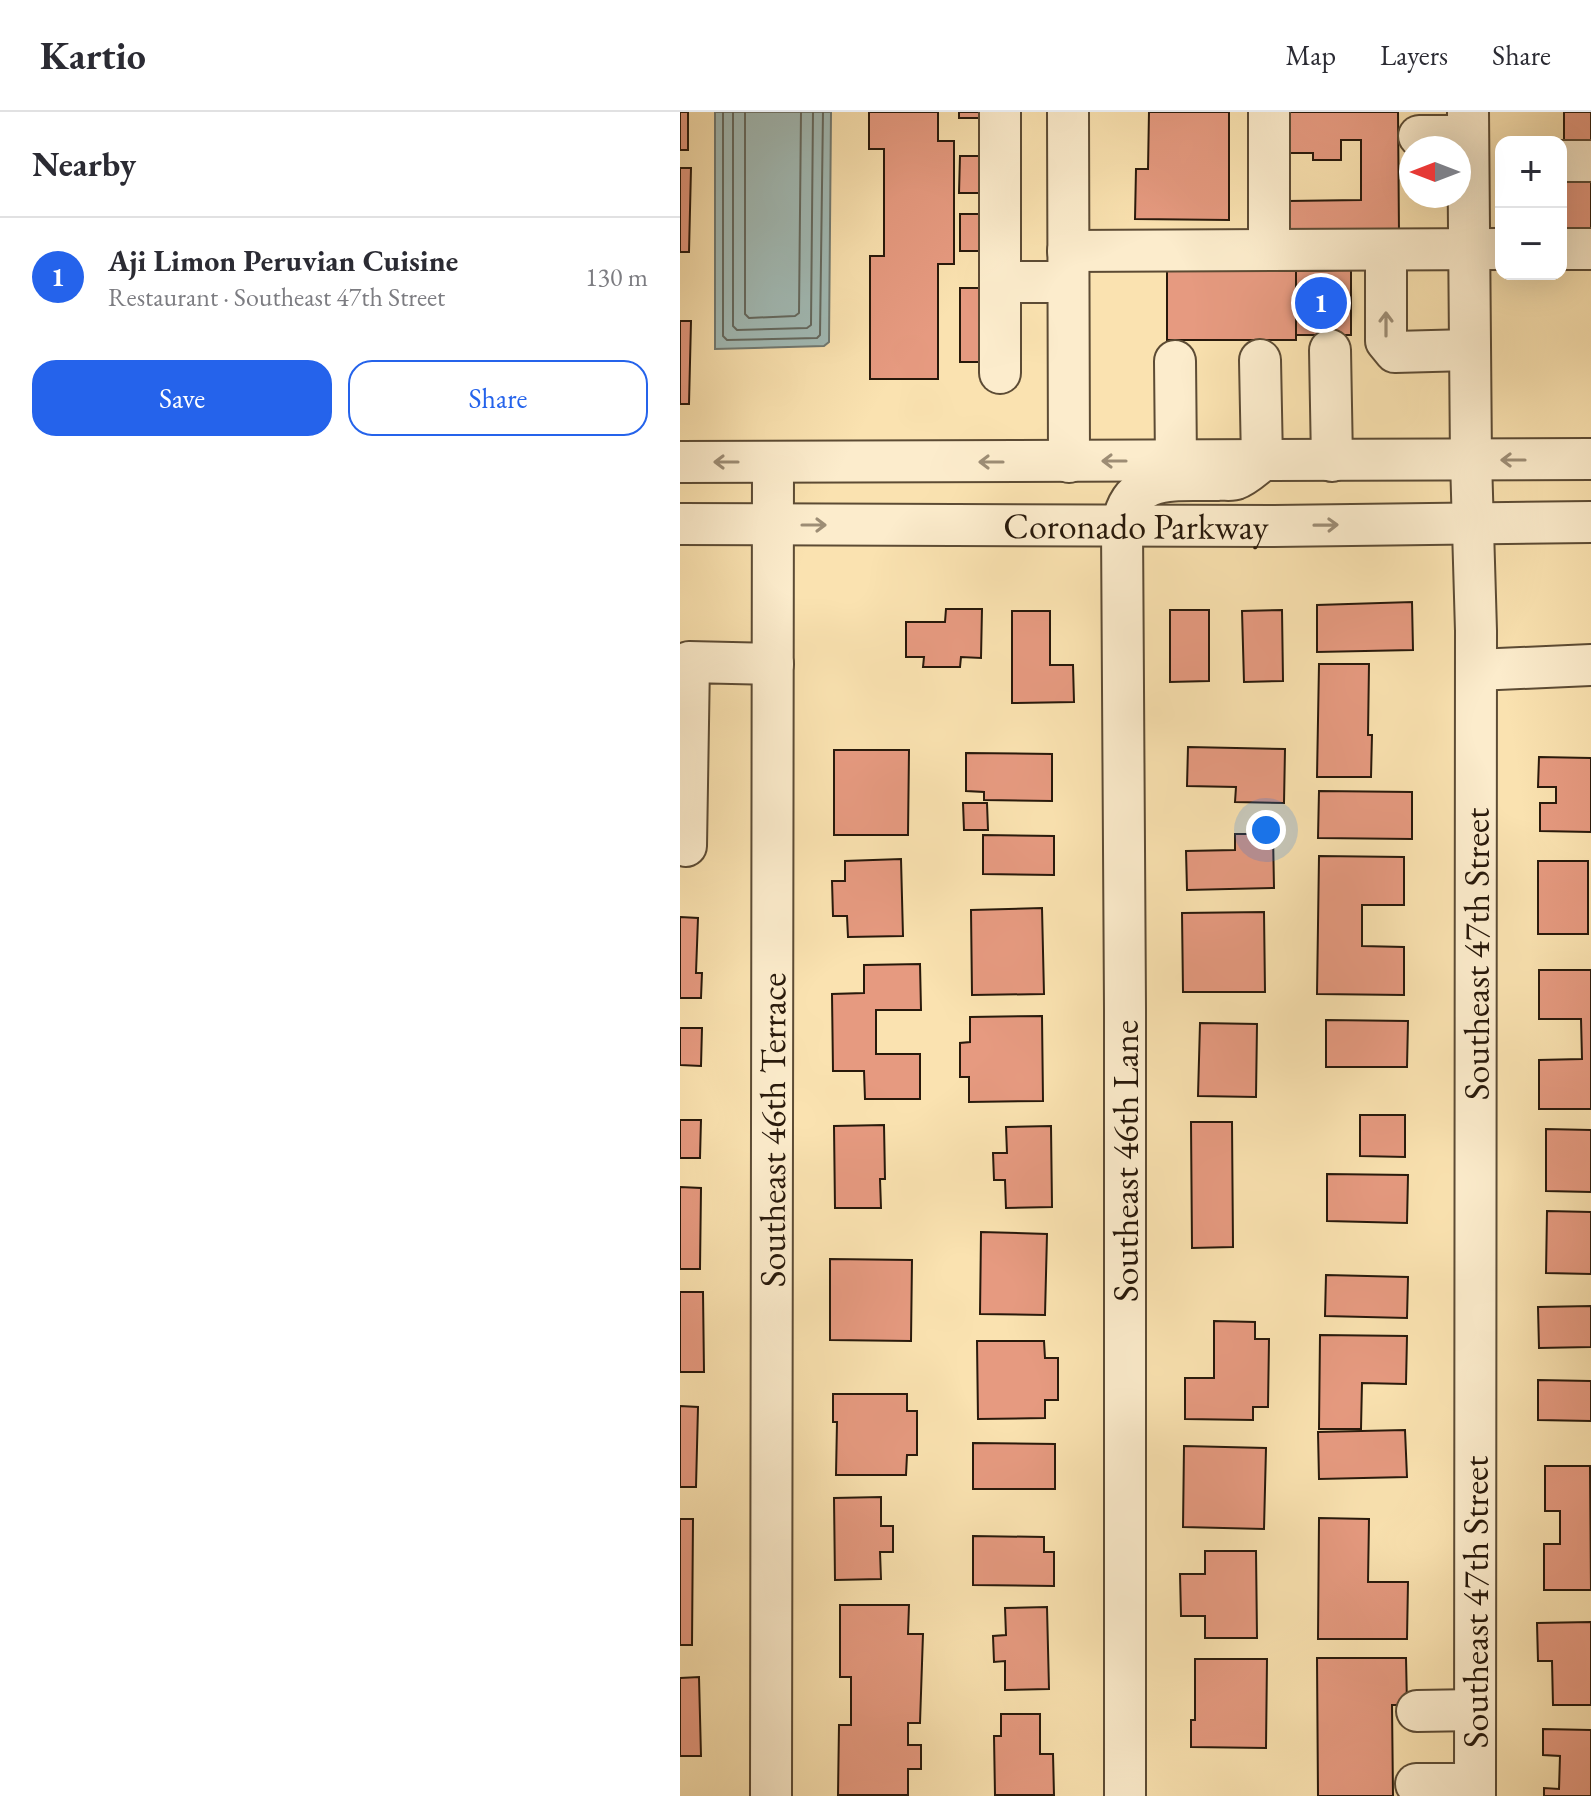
<!DOCTYPE html>
<html lang="en">
<head>
<meta charset="utf-8">
<style>
	body { margin:0; font-family:"EB Garamond",serif; background:#f7f7f7; color:#2b2b33 }
	.controls { position:absolute; right:24px; top:24px; display:grid; overflow:hidden; border-radius:16px; box-shadow:0 8px 32px #0002 }
	.controls button { width:72px; height:72px; display:grid; place-items:center; padding:0; border:0; border-bottom:2px solid #e1e1e2; background:#fff; color:#2b2b33; font:40px sans-serif }
	.compass { position:absolute; left:719px; top:24px; width:72px; height:72px; border-radius:50%; background:#fff; box-shadow:0 8px 32px #0002; rotate:270deg }
	.you { position:absolute; left:586px; top:718px; width:28px; height:28px; margin:-20px; border:6px solid #fff; border-radius:50%; background:#1a73e8; box-shadow:0 0 0 12px #1a73e833 }
	.badge { display:grid; place-items:center; width:52px; height:52px; border-radius:50%; background:#2563eb; color:#fff; font-size:26px; font-weight:700 }
	.pin { position:absolute; translate:-50% -50%; border:4px solid #fff; box-shadow:0 2px 8px #0006 }
	.list { margin:0; padding:0; list-style:none }
	h2 { display:flex; justify-content:space-between; align-items:center; height:104px; margin:0; padding:0 32px; font-size:34px }
	h2 small { font-size:26px; font-weight:400; color:#7c7c81 }
	.list li { display:grid; grid-template-columns:52px 1fr auto; gap:24px; align-items:center; box-sizing:border-box; height:120px; padding:0 32px; border-top:2px solid #e1e1e2 }
	.list b { display:block; font-size:30px; white-space:nowrap }
	.list p { margin:0; font-size:26px; white-space:nowrap; color:#7c7c81 }
	.list em { font-size:26px; font-style:normal; color:#7c7c81 }
	.actions { display:flex; gap:16px; padding:24px 32px }
	.actions a { flex:1; padding:18px 0; border:2px solid #2563eb; border-radius:24px; text-align:center; font-size:28px; color:#2563eb }
	.actions .main { background:#2563eb; color:#fff }
	.map { position:relative; flex:none; width:911px; height:1684px; overflow:hidden }
	header { display:flex; align-items:center; gap:48px; box-sizing:border-box; height:112px; padding:0 40px; background:#fff; border-bottom:2px solid #e1e1e2 }
	header strong { font-size:38px }
	nav { display:flex; gap:44px; margin-inline-start:auto; font-size:28px }
	main { display:flex }
	aside { flex:1; background:#fff }
	.map>svg:first-child { display:block }
	.water { fill:#a2bbb6; stroke:#717a72; stroke-width:2 }
	.lines { fill:none; stroke-linecap:round; stroke-linejoin:round }
	.shore { stroke:#656a60; stroke-width:2 }
	.building { fill:#e69a80; stroke:#28190b; stroke-width:2 }
	.minor-casing { stroke:#5c4b34; stroke-width:44 }
	.minor { stroke:#fceccc; stroke-width:40 }
	.oneway { stroke:#9d8d75 }
	.labels { text-anchor:middle; dominant-baseline:central; stroke-width:8; stroke-linejoin:round; paint-order:stroke }
	.street-label { font-size:36px; fill:#28190b; stroke:#fceccc }
</style>
</head>
<body>
<header>
<strong>Kartio</strong>
<nav><a>Map</a><a>Layers</a><a>Share</a></nav>
</header>
<main>
<aside>
<h2>Nearby<small></small></h2>
<ul class="list">
<li><span class="badge">1</span><div><b>Aji Limon Peruvian Cuisine</b><p>Restaurant · Southeast 47th Street</p></div><em>130 m</em></li>
</ul>
<div class="actions"><a class="main">Save</a><a>Share</a></div>
</aside>
<div class="map">
<svg width="911" height="1684" viewBox="0 0 911 1684">
	<rect width="100%" height="100%" fill="#fae2b0"/>
	<filter id="stains"><feTurbulence type="fractalNoise" baseFrequency=".0025" numOctaves="4"/><feColorMatrix values="0 0 0 0 .2 0 0 0 0 .09 0 0 0 0 .02 0 0 0 .5 -.17"/></filter>
	<radialGradient id="worn" r=".72"><stop offset=".6" stop-color="#630" stop-opacity="0"/><stop offset="1" stop-color="#630" stop-opacity=".3"/></radialGradient>
	<!-- water -->
	<path class="water" d="M35,0h116l-2,230 -5,4 -109,3z"/>
	<g class="lines">
		<!-- shore -->
		<path class="shore" d="M43,0v224l4,4 90,-2 3,-3 3,-223
			M53,0v214l4,4 70,-2 4,-3 2,-213
			M65,0v202l4,4 46,-2 4,-3 2,-201"/>
	</g>
	<!-- building -->
	<path class="building" d="M0,0h8v38h-8z
		M189,0h69v29h16v123h-16v115h-68v-123h14v-107h-15z
		M279,0h28v6h-28z
		M469,0h80v108l-94,-1 1,-50h12z
		M608,0h110l1,121 -111,1v-33l73,-1v-60h-20v20h-28v-7h-25z
		M884,0h27v29h-27z
		M280,44h29l-1,37h-29z
		M0,56h11l-2,84h-9z
		M886,63h25v58h-25z
		M280,102h29v37h-29z
		M671,158v65h-55v-64z
		M487,159h129v69h-129z
		M280,176h29v74h-29z
		M0,209h11l-2,83h-9z
		M732,490l1,48 -96,2v-47z
		M266,497h36l-1,49 -20,-1 -1,10h-37l1,-10h-18v-35h39z
		M490,498h39v71l-39,1z
		M602,498l1,71 -39,1 -2,-71z
		M332,499h38v54h23l1,37 -62,1z
		M639,552h50l-1,71h4l-1,42h-54z
		M508,635l97,2 -1,54 -49,-1 1,-15 -49,-1z
		M154,638h75l-1,85h-74z
		M286,641l86,1v47l-68,-1v-8l-18,-1z
		M859,645l52,1v74l-51,-1v-28h16v-16h-18z
		M639,679l93,1v47l-94,-1z
		M283,691h24l1,27h-24z
		M555,722h38l1,54 -87,2 -1,-39 49,-1z
		M303,723l71,1v39l-71,-1z
		M639,744l85,1v48h-42v41l42,1v48l-87,-1z
		M221,747l2,77 -55,1 -1,-21h-14l-1,-35h13v-20z
		M858,749h50v73h-50z
		M362,796l2,86 -72,1 -1,-85z
		M584,800l1,80h-82l-1,-79z
		M0,805l18,1 -2,55h6l-1,25h-21z
		M240,852l1,46h-45v44h44v45h-55l-1,-28h-31l-1,-77 32,-1v-28z
		M859,858h52v139h-52v-49l43,-1 -1,-40h-42z
		M362,904l1,85 -74,1v-25h-9v-34l10,-1v-25z
		M646,908l82,1 -1,46h-81z
		M520,911l57,1 -1,73 -58,-1z
		M0,916h22l-1,38 -21,-1z
		M680,1003h45v42l-45,-1z
		M0,1008h21l-1,38h-20z
		M511,1010h41l1,125 -41,1z
		M204,1013l1,54h-5l1,29h-46l-1,-82z
		M371,1014l1,81 -46,1 -1,-28h-11l-1,-27h14l-1,-26z
		M866,1017l45,1v62l-45,-1z
		M647,1062l81,1 -1,48 -80,-2z
		M0,1075l21,1 -1,81h-20z
		M867,1099l44,1v62l-45,-1z
		M301,1120l66,2 -2,81 -65,-1z
		M150,1147l82,1 -1,81 -81,-1z
		M646,1163l82,2 -1,41 -82,-2z
		M0,1180h23l1,80h-24z
		M911,1194v41l-52,1 -1,-41z
		M534,1209l41,1v17h14l-1,68h-15v13l-68,-1v-41h29z
		M640,1223l87,1 -1,48 -44,-1 -1,46h-42z
		M297,1229h67l1,17h13v42h-13v18l-67,1z
		M858,1268l53,1v40l-53,-1z
		M153,1282h74v17h10v44h-10l-1,20h-70l1,-53h-4z
		M0,1294l18,1 -2,80h-16z
		M725,1318l2,47 -88,2 -1,-47z
		M293,1331l82,1v45h-82z
		M504,1334l82,2 -2,81 -81,-2z
		M865,1354h45l1,124h-47v-46h16v-33h-15z
		M201,1385v29h12v26h-13l1,27 -46,1 -1,-82z
		M639,1406l50,1 -1,63h40l-1,57h-89z
		M0,1407h13l-1,126h-12z
		M293,1424l71,1v15h10v34l-81,-1z
		M525,1439h51l1,87h-52v-22h-24l-1,-42h25z
		M160,1493h69l-1,29h15l-3,89h-12v22h13v24h-13v26h-70l1,-70h12v-48h-11z
		M367,1495l2,82 -44,1v-29l-11,1 -1,-26 13,-1 -1,-27z
		M911,1510v83h-38l-1,-44h-14l-1,-38z
		M637,1546h89l1,47h-15l1,91h-75z
		M515,1547h72l-1,89 -75,-1v-27h4z
		M19,1565l2,79h-21v-78z
		M321,1602h39v40h13l1,41h-59l-1,-59h7z
		M863,1617l48,1v66h-47v-8l15,1 1,-33 -17,-1z"/>
	<g class="lines">
		<!-- minor casing -->
		<g class="minor-casing">
			<g id="minor">
				<path d="M320,0v261"/>
				<path d="M388,0l1,350"/>
				<path d="M589,0v138"/>
				<path d="M788,0l3,348 5,171 -1,1165"/>
				<path d="M739,24h49"/>
				<path d="M881,49h30"/>
				<path d="M881,137h30"/>
				<path d="M706,138v91l9,11 74,-2"/>
				<path d="M388,139l433,-2"/>
				<path d="M320,170h68"/>
				<path d="M650,238l2,111"/>
				<path d="M495,249l1,100"/>
				<path d="M0,350l911,-3"/>
				<path id="s1" d="M0,412l594,2 317,-4"/>
				<path d="M796,558l115,-5"/>
				<path d="M6,734l3,-184 84,2"/>
				<path d="M737,1599l58,-1"/>
				<path d="M736,1672h59"/>
				<path id="s2" d="M91,1684l2,-1333"/>
				<path d="M445,1684v-787l-3,-483c8,-54 54,-45 95,-46 6,-1 14,1 19,-1 9,-3 19,-13 26,-18l-2,-101"/>
			</g>
		</g>
		<!-- minor -->
		<use href="#minor" class="minor"/>
	</g>
	<!-- one-way arrows -->
	<defs><path id="oneway-shaft" d="M-6 0H5M1.5-3L5.5 0L1.5 3" fill="none" stroke-width="1.6" stroke-linecap="round" stroke-linejoin="round" transform="scale(2)"/></defs>
	<g class="oneway">
		<use href="#oneway-shaft" transform="translate(706 212) rotate(-90)"/>
		<use href="#oneway-shaft" transform="translate(833 348) rotate(180)"/>
		<use href="#oneway-shaft" transform="translate(434 349) rotate(180)"/>
		<use href="#oneway-shaft" transform="translate(46 350) rotate(-180)"/>
		<use href="#oneway-shaft" transform="translate(311 350) rotate(180)"/>
		<use href="#oneway-shaft" transform="translate(134 413)"/>
		<use href="#oneway-shaft" transform="translate(646 413) rotate(-1)"/>
	</g>
	<g class="labels">
		<!-- street labels -->
		<g class="street-label">
			<text stroke="none"><textPath href="#s1" startOffset="456">Coronado Parkway</textPath></text>
			<text transform="translate(796 842) rotate(-90)">Southeast 47th Street</text>
			<text stroke="none"><textPath href="#s2" startOffset="666">Southeast 46th Terrace</textPath></text>
			<text transform="translate(445 1049) rotate(-90)">Southeast 46th Lane</text>
			<text transform="translate(795 1490) rotate(-90)">Southeast 47th Street</text>
		</g>
	</g>
	<rect width="100%" height="100%" filter="url(#stains)"/>
	<rect width="100%" height="100%" fill="url(#worn)"/>
</svg>
<div class="controls">
<button>+</button>
<button>−</button>
</div>
<svg class="compass" viewBox="-18 -18 36 36"><path d="M0-13l5 13h-10z" fill="#e53935"/><path d="M0 13l5-13h-10z" fill="#7c7c81"/></svg>
<div class="you"></div>
<div class="pin badge" style="left:641px;top:191px">1</div>
</div>
</main>
</body>
</html>
